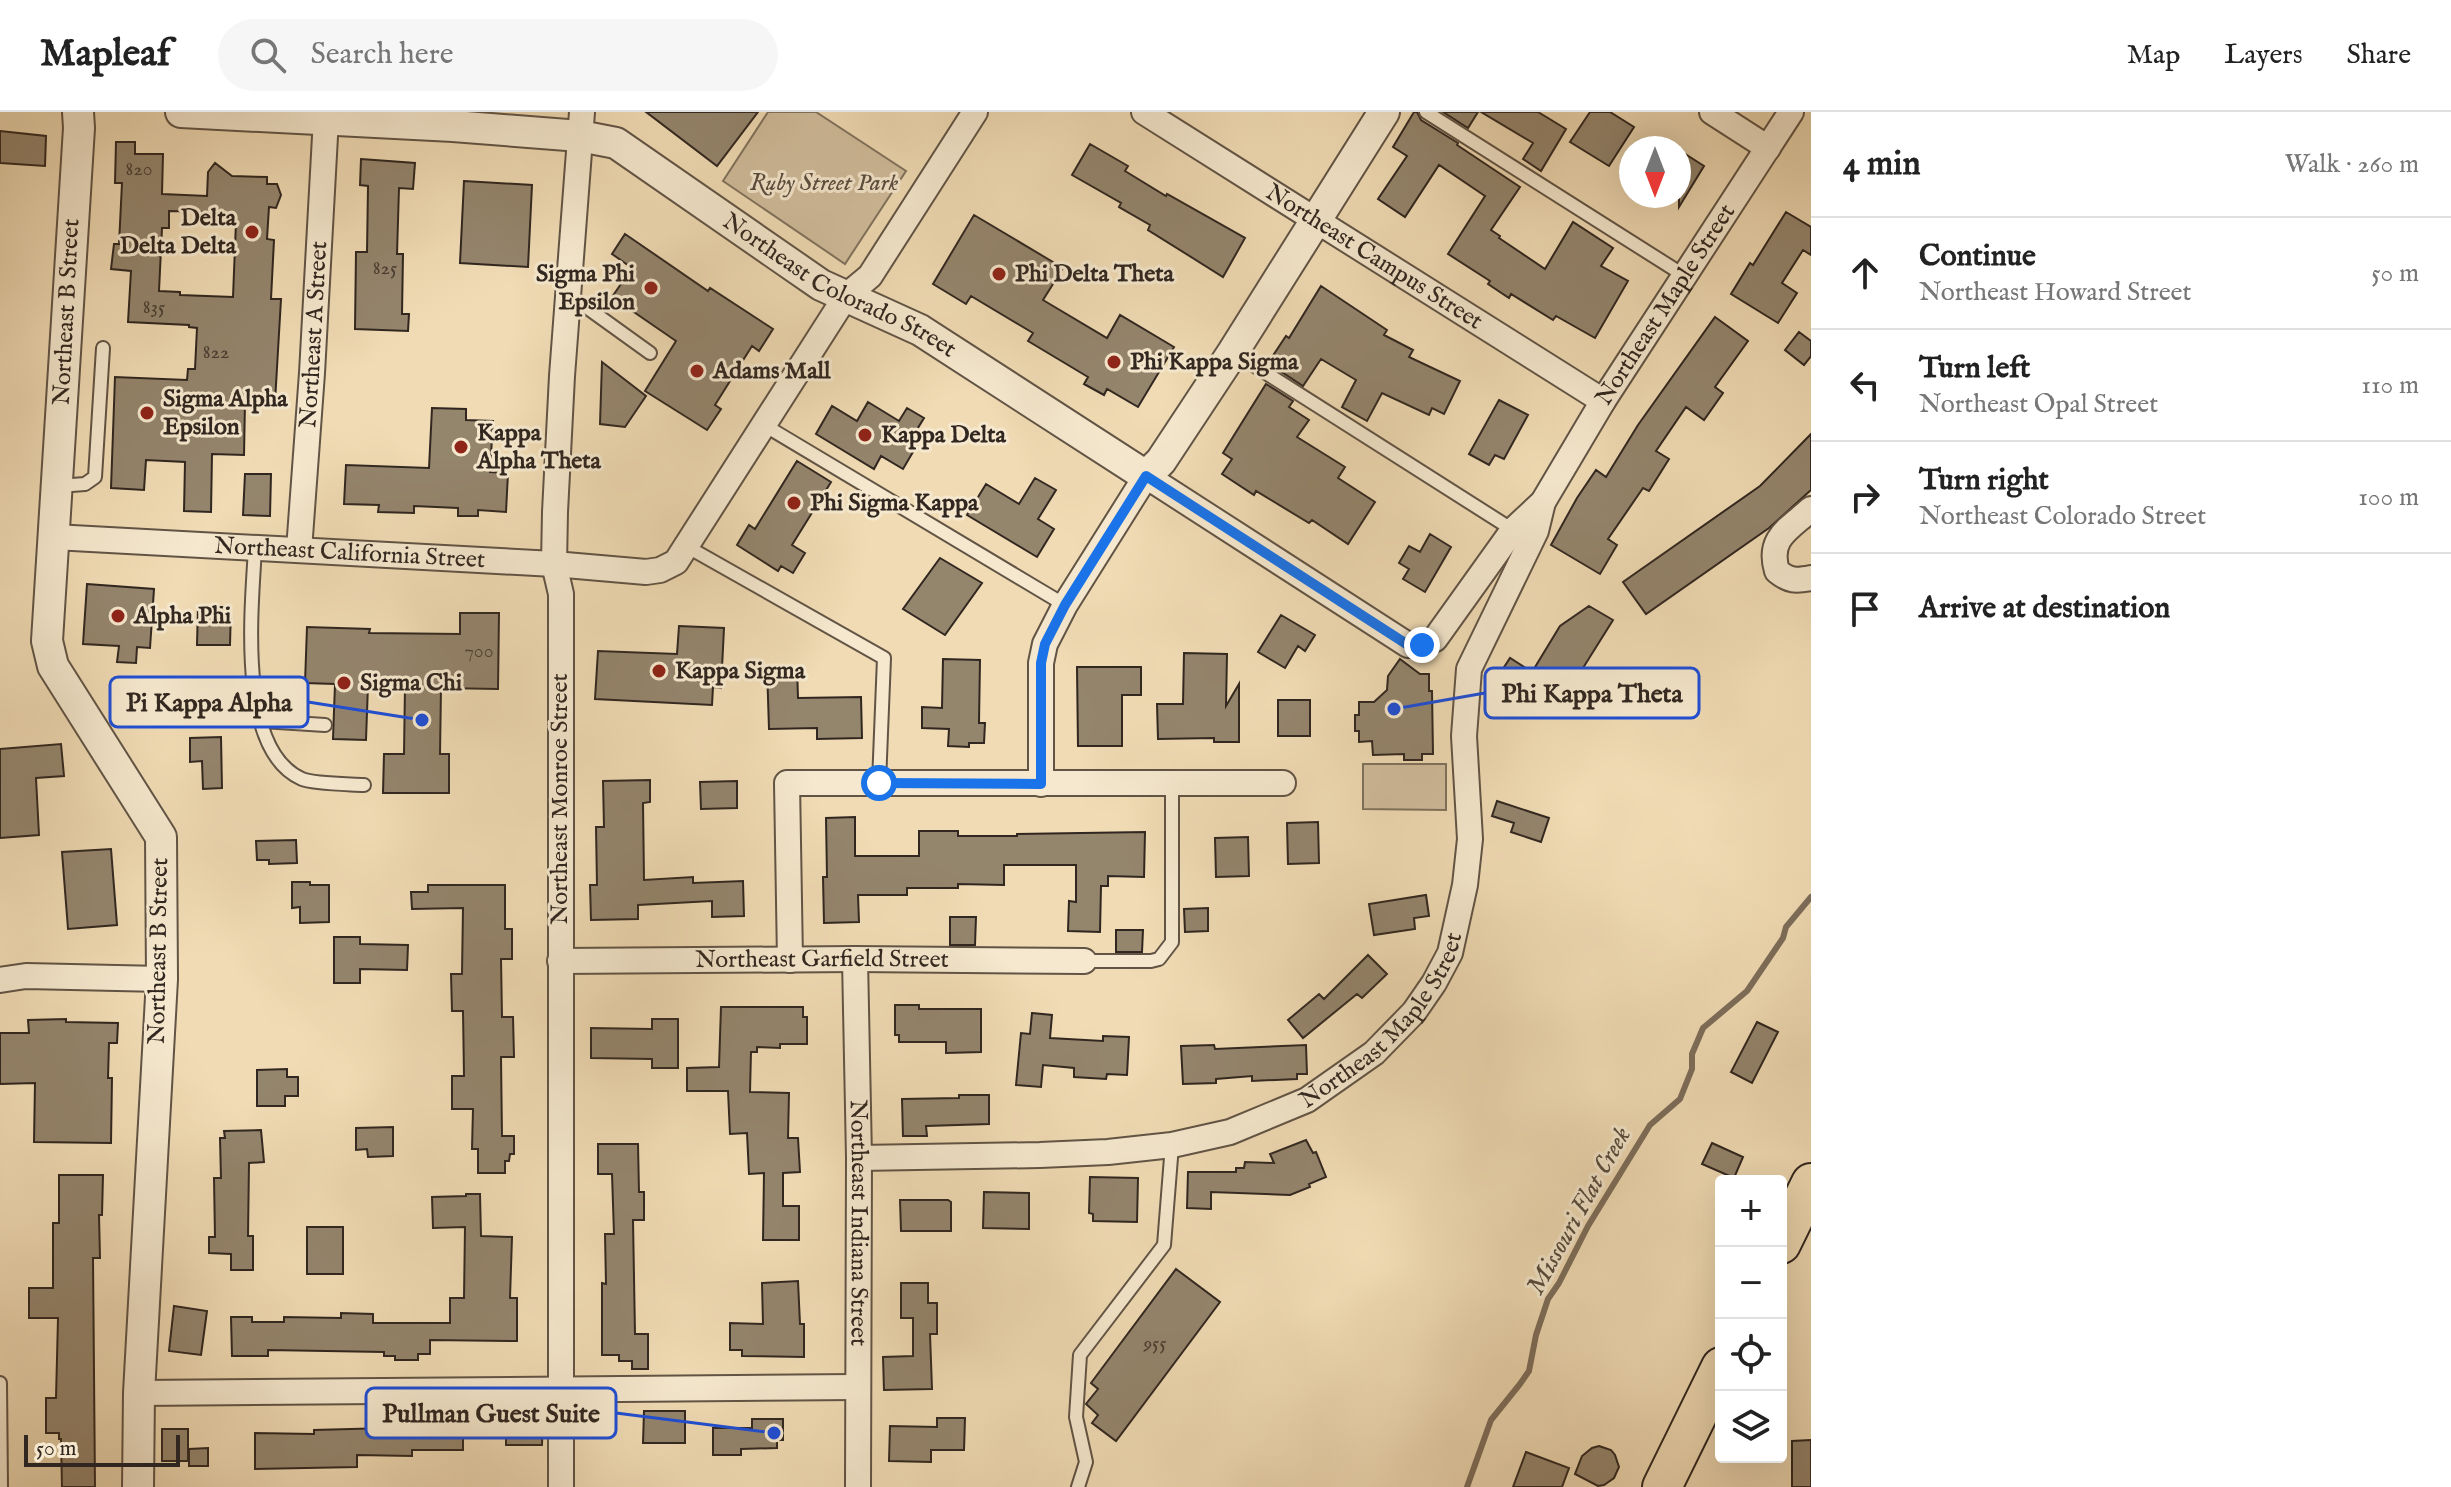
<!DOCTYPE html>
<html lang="en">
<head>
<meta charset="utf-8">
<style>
	body { margin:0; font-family:"IM FELL English",serif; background:#f6f6f6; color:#222 }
	.controls { position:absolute; right:24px; bottom:24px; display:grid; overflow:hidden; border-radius:8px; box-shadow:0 8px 32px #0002 }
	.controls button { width:72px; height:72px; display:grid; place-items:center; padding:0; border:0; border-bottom:2px solid #e0e0e0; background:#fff; color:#222; font:40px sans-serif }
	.compass { position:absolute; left:1619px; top:24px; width:72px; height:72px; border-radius:50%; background:#fff; box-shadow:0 8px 32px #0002; rotate:180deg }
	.scale { position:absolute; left:24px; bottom:20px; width:156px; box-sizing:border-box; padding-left:8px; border:4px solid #312720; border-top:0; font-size:22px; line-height:28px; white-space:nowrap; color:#312720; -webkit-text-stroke:6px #f5e8ce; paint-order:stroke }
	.stop { position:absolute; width:24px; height:24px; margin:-18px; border:6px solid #1a73e8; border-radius:50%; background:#fff }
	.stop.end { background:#1a73e8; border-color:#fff; box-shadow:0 2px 8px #0008 }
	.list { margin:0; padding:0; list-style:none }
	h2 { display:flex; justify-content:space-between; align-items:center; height:104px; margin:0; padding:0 32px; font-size:34px }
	h2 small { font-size:26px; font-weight:400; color:#767676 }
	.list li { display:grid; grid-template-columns:52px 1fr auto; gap:24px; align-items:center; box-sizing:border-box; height:112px; padding:0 32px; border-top:2px solid #e0e0e0 }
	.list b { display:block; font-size:30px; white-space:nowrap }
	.list p { margin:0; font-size:26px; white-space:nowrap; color:#767676 }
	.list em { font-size:26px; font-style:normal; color:#767676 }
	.icon { flex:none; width:44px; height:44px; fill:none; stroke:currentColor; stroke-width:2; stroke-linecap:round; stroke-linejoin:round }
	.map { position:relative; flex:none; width:1811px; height:1375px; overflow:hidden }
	header { display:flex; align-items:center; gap:48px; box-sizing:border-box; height:112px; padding:0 40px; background:#fff; border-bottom:2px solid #e0e0e0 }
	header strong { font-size:38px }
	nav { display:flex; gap:44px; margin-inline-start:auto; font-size:28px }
	.search { width:560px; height:72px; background:#f6f6f6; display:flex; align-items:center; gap:20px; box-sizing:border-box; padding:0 28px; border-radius:44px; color:#767676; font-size:30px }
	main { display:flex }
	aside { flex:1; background:#fff }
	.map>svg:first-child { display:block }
	.green { fill:#d0bc9b; stroke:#80725e; stroke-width:2 }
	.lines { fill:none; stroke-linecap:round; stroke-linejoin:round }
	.stream { stroke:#7d6e5b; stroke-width:6 }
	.building { fill:#94856d; stroke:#312720; stroke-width:2; fill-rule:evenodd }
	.service-casing { stroke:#615445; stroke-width:16 }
	.minor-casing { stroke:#615445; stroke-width:28 }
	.tertiary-casing { stroke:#615445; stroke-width:34 }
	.primary-casing { stroke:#312720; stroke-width:42 }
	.service { stroke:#f5e8ce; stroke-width:12 }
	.minor { stroke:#f5e8ce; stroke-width:24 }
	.tertiary { stroke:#f5e8ce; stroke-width:30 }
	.primary { stroke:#f0dbb4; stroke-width:38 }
	.route { stroke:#1a73e8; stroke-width:10 }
	.poi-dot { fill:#8f2418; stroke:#f5e8ce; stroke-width:3 }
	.labels { text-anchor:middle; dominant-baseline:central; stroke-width:6; stroke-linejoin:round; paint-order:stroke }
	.number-label { font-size:20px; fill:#4a3e33 }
	.park-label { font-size:24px; font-style:italic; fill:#594c3f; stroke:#f5e8ce }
	.poi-label { font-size:24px; font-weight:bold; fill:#312720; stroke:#f5e8ce; text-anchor:start }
	.street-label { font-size:24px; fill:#312720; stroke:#f5e8ce }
	.water-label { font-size:26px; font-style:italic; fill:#574b3d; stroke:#f5e8ce }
	.leader { fill:none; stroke:#1d4ed8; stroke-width:3 }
	.callout-dot { fill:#1d4ed8; stroke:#f5e8ce; stroke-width:3 }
	.callout { fill:#f5e8ce; stroke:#1d4ed8; stroke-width:3 }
	.callout-label { font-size:26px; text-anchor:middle; font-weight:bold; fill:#312720 }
</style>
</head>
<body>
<header>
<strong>Mapleaf</strong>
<div class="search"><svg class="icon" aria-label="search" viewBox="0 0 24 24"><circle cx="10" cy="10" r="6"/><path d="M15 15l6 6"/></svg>Search here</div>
<nav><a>Map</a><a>Layers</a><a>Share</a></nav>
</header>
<main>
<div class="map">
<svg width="1811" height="1375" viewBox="0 0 1811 1375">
	<rect width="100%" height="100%" fill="#f0dbb4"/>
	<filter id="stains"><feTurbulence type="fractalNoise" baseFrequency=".0025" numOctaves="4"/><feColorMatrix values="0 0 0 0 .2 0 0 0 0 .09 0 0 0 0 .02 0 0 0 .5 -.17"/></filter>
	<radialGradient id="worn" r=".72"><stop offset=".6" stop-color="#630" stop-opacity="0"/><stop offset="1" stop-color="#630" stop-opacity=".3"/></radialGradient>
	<!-- green -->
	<path class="green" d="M768,0h48l90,59 -61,93 -122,-83z
		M1363,652h83v46l-83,-1z"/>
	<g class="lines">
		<!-- stream -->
		<path class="stream" d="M1467,1375l24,-67 29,-36 9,-13 7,-36 12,-36 11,-16 29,-57 62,-101 30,-26 12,-30v-15l11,-26 44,-37 36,-53 3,-11 25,-30"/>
	</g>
	<!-- building -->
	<path class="building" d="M646,0h112l-41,54z
		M1414,0h3l4,8 37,23 -1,2 63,42 -29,43 9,6 -1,2 46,31 28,-47 40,26 -12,18 27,15 -33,57 -39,-22 -3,4 -42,-26 -2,4 -21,-14 2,-3 -42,-27 37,-58 -46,-31 -34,52 -27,-18 29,-43 -14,-9z
		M1443,0h35l-10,16z
		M1481,0h57l28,17 -25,42 -18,-12 10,-16z
		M1590,0h20l24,15 -25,39 -39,-24z
		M0,19l46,5 -1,30 -45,-3z
		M116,30h19v12h28l-1,40 45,2 1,-24 7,-9 17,13 35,1v7h10l4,11 -5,13 -7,-1 -2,32 7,1 -3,59h10l-6,103 -30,-1 -1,54 -32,-1 -1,58 -27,-1 1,-49 -39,-2 -2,30 -33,-2 4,-111 72,3 1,-11h7l2,-41 -8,-1v-2l-61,-3 3,-51 -20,-2 3,-25h5l3,-61h-7zM169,99l37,1v9l30,1 -3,75 -53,-2v-3l-21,-1 3,-63h7z
		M1090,32l38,22 -3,5 41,25 1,-2 78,44 -22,39 -75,-47 2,-5 -31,-18 2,-4 -49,-28z
		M1679,38l25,16 -25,41z
		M361,47l54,4 -2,26 -14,-1 -2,66h6l-1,60h7l-1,17 -53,-2 1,-77h11l1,-66 -8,-1z
		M464,69l68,4 -4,82 -68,-4z
		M1786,100l25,15v28l-8,-5 -21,33 15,10 -19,30 -47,-29 19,-31 3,2z
		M974,103l89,53 -20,32 64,38 13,-23 54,32 -36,60 -31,-18 -3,6 -20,-11 4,-7 -60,-36 5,-8 -62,-37 -5,8 -33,-20z
		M625,122l83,57 2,-3 63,41 -14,22 -7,-5 -37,59 6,4 -14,21 -62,-39 31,-50 -64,-44 20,-29 -20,-14z
		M1321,174l66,44 -3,5 29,15 -4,7 51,24 -16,33 -12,-6 -3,7 -47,-22 -15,28 -25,-14 14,-27 -35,-21 -18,27 -35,-23 18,-27 3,2z
		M1715,205l33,24 -33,46 8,6 -19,27 -18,-13 -30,44 13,8 -20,32 -6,-3 -35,51 9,6 -17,29 -49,-29 26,-47 19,-28 10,7 32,-52z
		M1799,220l12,9v15l-7,9 -19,-15z
		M602,250l44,34 -21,31 -25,-3z
		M1266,272l27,17 -4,6 20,13 -12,17 48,30 -7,11 37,24 -27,42 -36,-24 -3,3 -53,-32 -2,4 -32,-21 10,-15 -9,-6z
		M1499,288l29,15 -24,44 -9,-4 -6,10 -20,-11z
		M868,290l31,19 8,-13 17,10 -11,18 7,4 -17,29 -22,-13 -7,13 -58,-35 16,-28 25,15z
		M432,296l34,1v11l27,1 -3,51 18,1 -2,39 -28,-2v6h-20v-8l-44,-2v7l-36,-1 1,-7 -35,-1 2,-39 83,3z
		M1811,322v56l-42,38 -123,86 -23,-32 137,-96z
		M797,349l34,21 -39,63 13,8 -12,20 -12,-7 -3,5 -41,-26 12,-20 6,4z
		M245,362h26l-1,42 -27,-1z
		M1035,366l21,12 -18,29 16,10 -17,28 -70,-42 19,-31 33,20z
		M1430,422l21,13 -26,45 -22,-13 6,-10 -10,-6 10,-17 11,6z
		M940,446l42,25 -37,52 -42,-26z
		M87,472l67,5 -4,59 -13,-1 -1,16 -19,-1 2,-16 -36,-2z
		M1589,494l24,14 -40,64 -21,-13 -29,43 -35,-22 22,-34 22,14 28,-46z
		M198,495h33l-1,38h-33z
		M460,501h39l-1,76 -57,-1 -1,66h9v39h-66l1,-39h20l1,-68 -37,-1 -2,55 -33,-1 2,-55 -30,-1 2,-56 63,2 -1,4 91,1z
		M1281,503l34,20 -10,16 -7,-5 -13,22 -27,-16z
		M679,514l45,2 -3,60 -8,-1 -1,18 -117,-6 3,-48 79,3z
		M1184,541l43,1 -1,52 13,-22v58h-25v-4l-56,1 -1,-35h26z
		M943,547l37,1 -1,63h6l-1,20h-15v4l-21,-1 1,-17 -27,-1v-21l20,1z
		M1400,547l20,15h9v17h3l1,63h-11v6h-18v-6l-31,1 -1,-14 -13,1v-11h-4v-16h4v-13h15l13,-12 1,-14z
		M767,555h30l1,31 63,-1 1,41 -45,1v-11l-48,1z
		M1077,555h64v28h-19v51h-44z
		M1278,588h32v36h-32z
		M221,625l1,51 -19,1 -1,-28 -12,1v-24z
		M61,632l3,32 -28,2 3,57 -39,3v-89z
		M650,668v22l-7,1 1,77 49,-3v6l50,-2 1,35 -32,1v-16l-74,4v14l-47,1 -1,-35h7l-1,-58h8l-1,-46z
		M737,669v27l-36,1 -1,-27z
		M1497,689l52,17 -8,24 -30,-10 3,-9 -22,-7z
		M855,705v39h64v-25h39v5h59v-2l128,-2 -1,45 -36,-1v10h-7l-1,46 -32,-1 1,-30 7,1v-37h-72v20l-46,-1v4h-51v7h-49l1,27 -35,1 -1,-46h4l-1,-59z
		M1318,710l1,41 -31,1 -1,-41z
		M1248,725l1,39 -33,1 -1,-39z
		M296,728l1,23 -28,1v-4h-12l-1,-19z
		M111,737l6,76 -49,4 -6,-77z
		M292,770h18v3h19v37l-29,1v-16l-8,1z
		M428,773h77v44h7v30h-11l1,58h11l1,40h-13l1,79h12v18h-4l-1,7h-4v12h-27v-24h-6l1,-40h-21v-33h12l-1,-65h-11l-1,-37h11l1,-66 -51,1 -1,-17h17z
		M1426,783l3,21 -15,2 1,11 -41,6 -5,-31z
		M1208,796v23l-23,1 -1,-23z
		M950,805h26l-1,28h-25z
		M1116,818h27l-1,22h-26z
		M334,825h26v7l48,1 -1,25 -47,-1v14h-26z
		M1368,843l19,19 -25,24 -5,-4 -54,44 -15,-18 31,-26 5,5z
		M895,893h24v4h62v43l-35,1v-11h-47v-7h-4z
		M721,895h82v10h4v27h-27v4l-23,-1v5h-6l-1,40 39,1 -1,45h10l2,34 -17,1v33h16v34h-36l1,-67 -15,1 -2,-41 -17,1 -2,-43h-41v-23l32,-1z
		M1032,901l20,2 -2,23 53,3v-5l26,1 -2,38 -20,-1 -1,5 -32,-2v-9l-31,-3 -2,22 -25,-2 5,-52 9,1z
		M66,907v3l52,1 -1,20h-8l-1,35h4l-1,65 -77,-1 1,-59 -35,1v-51h29l-1,-13z
		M652,907h26v49h-26v-9l-61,-1v-30l61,1z
		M1757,910l21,10 -26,51 -21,-11z
		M1214,933l1,4 91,-4 1,29h-10v5l-45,2v-5l-36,3v4l-33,1 -2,-38z
		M287,957v8h11v19h-13v10h-28v-36z
		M959,983h30v29l-63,2 1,10h-24l-1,-37 57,-1z
		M393,1015v29l-25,1 -1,-8 -11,1v-22z
		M261,1018l3,32 -15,1 -1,73h5v34h-22v-16l-22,-1v-16h6l-1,-59h7l-1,-40h5l-1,-7z
		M1306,1028l7,13 3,-1 10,25 -17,7 1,3 -20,8 -79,-3v17l-24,-1 1,-36h48v-4h8l1,-6 29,1 -4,-9z
		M1712,1031l31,14 -9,21 -32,-14z
		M598,1032h40l1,48h5v28h-11l2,114h13v35h-16v-8h-13v-6h-17v-72l4,1 -1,-50h9l-2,-60h-14z
		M59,1063h44l-1,40h-3l1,43h-7l2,229h-33l-1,-48h-2v-6h-13v-35h10l2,-80h-29v-30h24v-65h6z
		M1090,1065l48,1 -1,44 -44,-1v-7l-4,-1z
		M984,1080l45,1v36l-46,-1z
		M466,1082h14l1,42 31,1 -2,61h7v43l-87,-1v14h-12v6h-23v-4h-11v-4l-116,-2v6h-36l-1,-39h21v5h32v-5l57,1v-5l32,1v9h77v-25h14l1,-71 -32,1 -1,-31 34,-1z
		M900,1088h48l3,2v29h-50z
		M307,1115h36v47h-36z
		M1176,1157l44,33 -104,139 -24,-18 6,-8 -12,-11 12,-15 -7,-6z
		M798,1169l2,43h4v33l-62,-1v-6h-12v-27l33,1 -1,-41z
		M901,1171h27v20h9v31h-7l2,55 -48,1 -1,-33 30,-1v-38h-12z
		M174,1194l33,5 -6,44 -32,-4z
		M644,1299h41v32h-42z
		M506,1303l37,1 -1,29h-36z
		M937,1306h28l-1,32h-33v12l-42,-1 1,-35 47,1z
		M752,1307h31v21h-6v8l-36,1v6h-28v-27h39z
		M426,1310h37v28h-51v6l-55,-1v12l-102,2v-36l59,1v-4l112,-3z
		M162,1317h26v32h-26z
		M1811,1328v47h-19v-46z
		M1599,1334l12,4 4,5 4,12 -5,11 -10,7 -6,1 -23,-12 7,-18 10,-8z
		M208,1336v18h-19v-17z
		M1526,1340l43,16 -7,19h-49z"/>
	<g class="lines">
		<!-- service casing -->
		<g class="service-casing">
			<path id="service" d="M1426,0l259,164
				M568,182l82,59
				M1233,240l280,178
				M764,313l301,180
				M58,374l27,-2 10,-7 8,-129
				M686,434l198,112 -5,125
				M255,436c-3,58 -19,202 47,231 12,5 47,5 62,6
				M262,609l63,4
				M1084,849h67l8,-2 13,-17v-159
				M0,1271l1,104
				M1078,1375l8,-25 -10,-45 4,-62 84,-110 8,-100"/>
		</g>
		<!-- minor casing -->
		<g class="minor-casing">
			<g id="minor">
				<path id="s1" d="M1144,0l459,289"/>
				<path d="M1712,0l56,36"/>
				<path d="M1811,397c-22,20 -44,29 -34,62 12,10 19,10 34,7"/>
				<path id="s2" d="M54,425l500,27 92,8 14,-2 16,-8 170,-266 24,-20 105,-164"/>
				<path id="s3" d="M299,438l13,-177 14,-255"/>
				<path id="s4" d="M1041,672v-121l4,-19 20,-39 81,-129 262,169h14l13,-6 78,-109 30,-28 60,-101 188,-289"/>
				<path id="s5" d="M855,847l4,199 -1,329"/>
				<path d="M790,848l-3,-177h496"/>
				<path id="s6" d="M560,849l295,-2 229,2"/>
				<path d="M0,868l26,-4 136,3"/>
				<path id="s7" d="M859,1046l181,-3 68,-3 64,-7 58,-13 77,-32 67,-47 40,-41 20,-29 16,-30 15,-68 5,-46 -6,-103 5,-67 67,-138 7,-29"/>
				<path d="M139,1281l717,-6"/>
				<path d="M561,1375v-893l-7,-30 1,-52 7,-136 20,-264"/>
			</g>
		</g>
		<!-- tertiary casing -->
		<g class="tertiary-casing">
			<g id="tertiary">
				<path d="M78,0l1,16 -32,513 6,25 108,171 1,142 -23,414 -1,94"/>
				<path id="s8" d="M181,0l272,14 127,10 36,7 205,142 99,45 226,146 15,-15 72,-109 151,-240"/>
			</g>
		</g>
		<!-- primary casing -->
		<g class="primary-casing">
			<path id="primary" d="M1781,1132l30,-61
				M1662,1375l59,-120"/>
		</g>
		<!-- service -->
		<use href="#service" class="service"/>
		<!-- minor -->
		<use href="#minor" class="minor"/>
		<!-- tertiary -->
		<use href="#tertiary" class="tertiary"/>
		<!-- primary -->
		<use href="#primary" class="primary"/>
	</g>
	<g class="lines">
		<!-- route -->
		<path class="route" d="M879,671l162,1v-121l4,-19 20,-39 81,-129 262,169h14"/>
	</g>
	<!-- markers -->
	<g class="poi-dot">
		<circle cx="252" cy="120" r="8"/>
		<circle cx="999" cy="162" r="8"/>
		<circle cx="651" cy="176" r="8"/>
		<circle cx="1114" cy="250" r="8"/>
		<circle cx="697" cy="259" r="8"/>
		<circle cx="147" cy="301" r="8"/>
		<circle cx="865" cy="323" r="8"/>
		<circle cx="461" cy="335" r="8"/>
		<circle cx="794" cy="391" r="8"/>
		<circle cx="118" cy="504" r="8"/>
		<circle cx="659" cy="559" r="8"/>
		<circle cx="344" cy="571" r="8"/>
	</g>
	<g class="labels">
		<!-- number labels -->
		<g class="number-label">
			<text x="139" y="57">820</text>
			<text x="385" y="156">825</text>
			<text x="154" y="195">835</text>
			<text x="216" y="240">822</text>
			<text x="479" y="539">700</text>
			<text x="1155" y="1231">955</text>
		</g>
		<!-- park labels -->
		<g class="park-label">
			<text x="824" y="71">Ruby Street Park</text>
		</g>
		<!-- poi labels -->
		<g class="poi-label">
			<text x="236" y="106" text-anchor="end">Delta<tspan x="236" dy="28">Delta Delta</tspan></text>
			<text x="635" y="162" text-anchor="end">Sigma Phi<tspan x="635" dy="28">Epsilon</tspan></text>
			<text x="1015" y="162">Phi Delta Theta</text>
			<text x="1130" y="250">Phi Kappa Sigma</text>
			<text x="713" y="259">Adams Mall</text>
			<text x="163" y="287">Sigma Alpha<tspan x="163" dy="28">Epsilon</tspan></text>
			<text x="477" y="321">Kappa<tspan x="477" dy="28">Alpha Theta</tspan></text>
			<text x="881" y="323">Kappa Delta</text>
			<text x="810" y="391">Phi Sigma Kappa</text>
			<text x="134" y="504">Alpha Phi</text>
			<text x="675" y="559">Kappa Sigma</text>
			<text x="360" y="571">Sigma Chi</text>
		</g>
		<!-- street labels -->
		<g class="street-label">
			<text stroke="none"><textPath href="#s1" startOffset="272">Northeast Campus Street</textPath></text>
			<text stroke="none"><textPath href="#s8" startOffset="702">Northeast Colorado Street</textPath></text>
			<text stroke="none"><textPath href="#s4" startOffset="1084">Northeast Maple Street</textPath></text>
			<text transform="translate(67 200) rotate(-87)">Northeast B Street</text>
			<text stroke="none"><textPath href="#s3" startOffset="216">Northeast A Street</textPath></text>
			<text stroke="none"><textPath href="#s2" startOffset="296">Northeast California Street</textPath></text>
			<text transform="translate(560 687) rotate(-90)">Northeast Monroe Street</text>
			<text transform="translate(159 839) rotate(-89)">Northeast B Street</text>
			<text stroke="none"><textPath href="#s6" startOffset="262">Northeast Garfield Street</textPath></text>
			<text stroke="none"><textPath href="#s7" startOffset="568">Northeast Maple Street</textPath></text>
			<text stroke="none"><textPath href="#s5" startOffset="264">Northeast Indiana Street</textPath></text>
		</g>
		<!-- water labels -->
		<g class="water-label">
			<text transform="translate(1579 1099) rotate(-61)">Missouri Flat Creek</text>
		</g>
	</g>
	<!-- callouts -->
	<path class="leader" d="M1394 597L1485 581M422 608L308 590M774 1321L616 1301"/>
	<g class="callout-dot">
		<circle cx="1394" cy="597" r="8"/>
		<circle cx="422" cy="608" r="8"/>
		<circle cx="774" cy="1321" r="8"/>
	</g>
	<g class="callout">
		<rect x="1485" y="556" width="214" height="50" rx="8"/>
		<rect x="110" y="565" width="198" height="50" rx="8"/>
		<rect x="366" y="1276" width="250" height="50" rx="8"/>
	</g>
	<g class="callout-label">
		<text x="1592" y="590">Phi Kappa Theta</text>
		<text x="209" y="599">Pi Kappa Alpha</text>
		<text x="491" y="1310">Pullman Guest Suite</text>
	</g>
	<rect width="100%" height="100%" filter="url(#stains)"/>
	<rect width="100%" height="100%" fill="url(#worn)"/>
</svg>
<div class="controls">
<button>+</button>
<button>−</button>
<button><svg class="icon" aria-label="locate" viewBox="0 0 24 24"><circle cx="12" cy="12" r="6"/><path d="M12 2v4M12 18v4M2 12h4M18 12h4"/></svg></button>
<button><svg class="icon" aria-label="layers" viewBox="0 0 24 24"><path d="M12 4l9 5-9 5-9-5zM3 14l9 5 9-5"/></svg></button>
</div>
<svg class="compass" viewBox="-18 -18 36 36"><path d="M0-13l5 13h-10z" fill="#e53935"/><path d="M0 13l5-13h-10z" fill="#767676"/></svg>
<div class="scale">50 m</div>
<div class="stop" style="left:879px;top:671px"></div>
<div class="stop end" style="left:1422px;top:533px"></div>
</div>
<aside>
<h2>4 min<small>Walk · 260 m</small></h2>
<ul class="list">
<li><svg class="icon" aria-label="ahead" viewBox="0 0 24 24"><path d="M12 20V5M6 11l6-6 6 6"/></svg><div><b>Continue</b><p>Northeast Howard Street</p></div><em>50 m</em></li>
<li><svg class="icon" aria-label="left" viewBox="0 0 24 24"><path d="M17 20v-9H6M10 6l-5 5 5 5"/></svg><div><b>Turn left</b><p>Northeast Opal Street</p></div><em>110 m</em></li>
<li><svg class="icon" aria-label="right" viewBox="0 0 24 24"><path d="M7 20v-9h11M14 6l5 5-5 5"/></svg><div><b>Turn right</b><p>Northeast Colorado Street</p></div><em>100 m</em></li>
<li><svg class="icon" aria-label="arrive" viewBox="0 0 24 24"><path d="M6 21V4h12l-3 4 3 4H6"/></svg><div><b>Arrive at destination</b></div></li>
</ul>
</aside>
</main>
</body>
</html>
